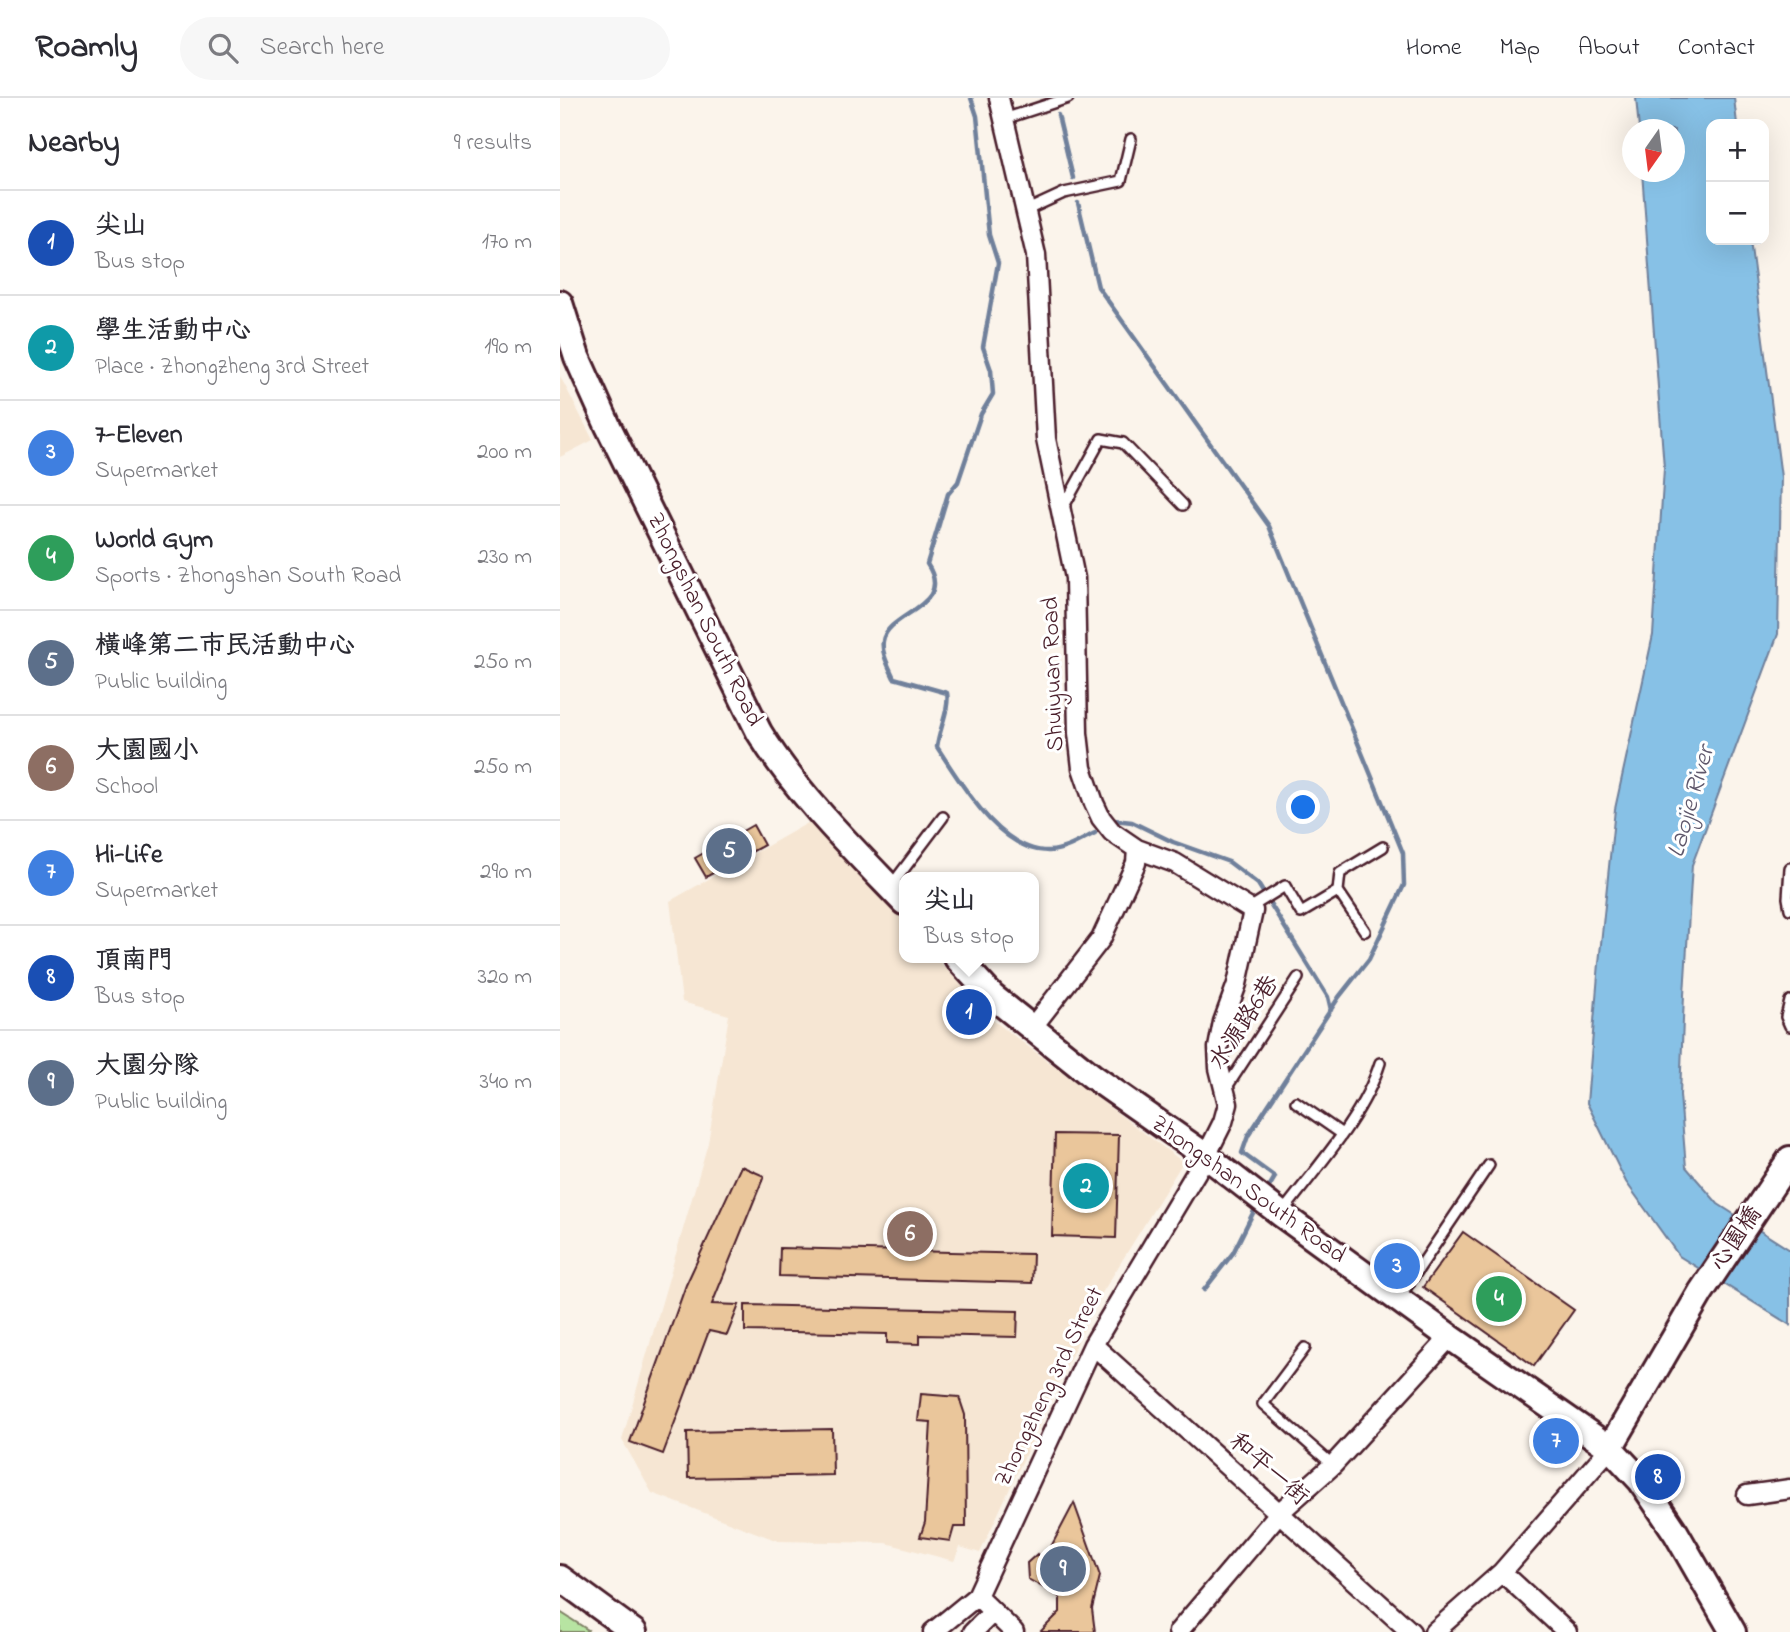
<!DOCTYPE html>
<html lang="en">
<head>
<meta charset="utf-8">
<style>
	body { margin:0; font-family:"Indie Flower","LXGW WenKai TC",sans-serif; background:#f7f7f7; color:#2b2b33 }
	.controls { position:absolute; right:21px; top:21px; display:grid; overflow:hidden; border-radius:14px; box-shadow:0 7px 28px #0002 }
	.controls button { width:63px; height:63px; display:grid; place-items:center; padding:0; border:0; border-bottom:2px solid #e1e1e2; background:#fff; color:#2b2b33; font:35px sans-serif }
	.compass { position:absolute; left:1062px; top:21px; width:63px; height:63px; border-radius:50%; background:#fff; box-shadow:0 7px 28px #0002; rotate:194deg }
	.you { position:absolute; left:744px; top:710px; width:24px; height:24px; margin:-18px; border:5px solid #fff; border-radius:50%; background:#1a73e8; box-shadow:0 0 0 10px #1a73e833 }
	.badge { display:grid; place-items:center; width:46px; height:46px; border-radius:50%; background:#1f6fb2; color:#fff; font-size:23px; font-weight:700 }
	.pin { position:absolute; translate:-50% -50%; border:4px solid #fff; box-shadow:0 2px 7px #0006 }
	.popup { position:absolute; left:339px; top:774px; width:140px; height:91px; box-sizing:border-box; display:grid; place-content:center; border-radius:14px; background:#fff; filter:drop-shadow(0 2px 5px #0005); font-size:23px; white-space:nowrap; color:#7c7c81 }
	.popup b { font-size:26px; color:#2b2b33 }
	.popup::after { content:''; position:absolute; left:50%; top:100%; margin-left:-14px; border:14px solid transparent; border-top-color:#fff }
	.list { margin:0; padding:0; list-style:none }
	h2 { display:flex; justify-content:space-between; align-items:center; height:91px; margin:0; padding:0 28px; font-size:30px }
	h2 small { font-size:23px; font-weight:400; color:#7c7c81 }
	.list li { display:grid; grid-template-columns:46px 1fr auto; gap:21px; align-items:center; box-sizing:border-box; height:105px; padding:0 28px; border-top:2px solid #e1e1e2 }
	.list b { display:block; font-size:26px; white-space:nowrap }
	.list p { margin:0; font-size:23px; white-space:nowrap; color:#7c7c81 }
	.list em { font-size:23px; font-style:normal; color:#7c7c81 }
	.icon { flex:none; width:38px; height:38px; fill:none; stroke:currentColor; stroke-width:2; stroke-linecap:round; stroke-linejoin:round }
	.map { position:relative; flex:none; width:1230px; height:1534px; overflow:hidden }
	header { display:flex; align-items:center; gap:42px; box-sizing:border-box; height:98px; padding:0 35px; background:#fff; border-bottom:2px solid #e1e1e2 }
	header strong { font-size:33px }
	nav { display:flex; gap:38px; margin-inline-start:auto; font-size:24px }
	.search { width:490px; height:63px; background:#f7f7f7; display:flex; align-items:center; gap:18px; box-sizing:border-box; padding:0 24px; border-radius:38px; color:#7c7c81; font-size:26px }
	main { display:flex }
	aside { flex:1; background:#fff }
	.map>svg:first-child { display:block }
	.built { fill:#f6e6d3 }
	.green { fill:#b7e4a2; stroke:#808266; stroke-width:2 }
	.water { fill:#87c1e6; stroke:#6f809b; stroke-width:2 }
	.lines { fill:none; stroke-linecap:round; stroke-linejoin:round }
	.stream { stroke:#6f809b; stroke-width:4.5 }
	.building { fill:#eac69b; stroke:#4a1f2b; stroke-width:2 }
	.lane-casing { stroke:#4a1f2b; stroke-width:14 }
	.street-casing { stroke:#4a1f2b; stroke-width:23 }
	.secondary-casing { stroke:#4a1f2b; stroke-width:30 }
	.lane { stroke:#fff; stroke-width:9 }
	.street { stroke:#fff; stroke-width:18 }
	.secondary { stroke:#fff; stroke-width:24 }
	.labels { text-anchor:middle; dominant-baseline:central; stroke-width:6; stroke-linejoin:round; paint-order:stroke }
	.street-label { font-size:24px; fill:#4a1f2b; stroke:#fff }
	.water-label { font-size:26px; font-style:italic; fill:#5f586c; stroke:#fff }
</style>
</head>
<body>
<header>
<strong>Roamly</strong>
<div class="search"><svg class="icon" aria-label="search" viewBox="0 0 24 24"><circle cx="10" cy="10" r="6"/><path d="M15 15l6 6"/></svg>Search here</div>
<nav><a>Home</a><a>Map</a><a>About</a><a>Contact</a></nav>
</header>
<main>
<aside>
<h2>Nearby<small>9 results</small></h2>
<ul class="list">
<li><span class="badge" style="background:#1a4fb4">1</span><div><b>尖山</b><p>Bus stop</p></div><em>170 m</em></li>
<li><span class="badge" style="background:#0f9aa8">2</span><div><b>學生活動中心</b><p>Place · Zhongzheng 3rd Street</p></div><em>190 m</em></li>
<li><span class="badge" style="background:#3f7fe0">3</span><div><b>7-Eleven</b><p>Supermarket</p></div><em>200 m</em></li>
<li><span class="badge" style="background:#2e9e5b">4</span><div><b>World Gym</b><p>Sports · Zhongshan South Road</p></div><em>230 m</em></li>
<li><span class="badge" style="background:#5c6f8a">5</span><div><b>橫峰第二市民活動中心</b><p>Public building</p></div><em>250 m</em></li>
<li><span class="badge" style="background:#8d6e63">6</span><div><b>大園國小</b><p>School</p></div><em>250 m</em></li>
<li><span class="badge" style="background:#3f7fe0">7</span><div><b>Hi-Life</b><p>Supermarket</p></div><em>290 m</em></li>
<li><span class="badge" style="background:#1a4fb4">8</span><div><b>頂南門</b><p>Bus stop</p></div><em>320 m</em></li>
<li><span class="badge" style="background:#5c6f8a">9</span><div><b>大園分隊</b><p>Public building</p></div><em>340 m</em></li>
</ul>
</aside>
<div class="map">
<svg width="1230" height="1534" viewBox="0 0 1230 1534">
	<rect width="100%" height="100%" fill="#fbf4eb"/>
	<filter id="ink" filterUnits="userSpaceOnUse"><feTurbulence type="fractalNoise" baseFrequency=".0143" numOctaves="2"/><feDisplacementMap in="SourceGraphic" scale="14" xChannelSelector="R" yChannelSelector="G"/><feConvolveMatrix kernelMatrix="1 2 1 2 8 2 1 2 1" color-interpolation-filters="sRGB"/></filter>
	<g filter="url(#ink)">
		<!-- built -->
		<path class="built" d="M0,278l33,64 -33,17z
			M253,722l91,102v36h32l58,63 189,141 -89,144 -114,247 -20,-6 -6,14 -68,-18 -108,-2 -126,-48 -30,-53 86,-297 21,-128 -47,-13 -12,-101z"/>
		<!-- green -->
		<path class="green" d="M0,1514l28,18 -2,2h-26z"/>
		<!-- water -->
		<path class="water" d="M1076,0h98l3,26h-26v116h39l31,237 -3,157 -86,231 -8,130 -4,100 6,72 32,37 72,46v75l-111,-69 -53,-74 -39,-79 12,-140 16,-154 38,-174 11,-167 -22,-296h32v-42l-35,-1z"/>
		<g class="lines">
			<!-- stream -->
			<path class="stream" d="M411,0l6,18 12,119 9,28 -15,84 8,23 2,24 -12,20 -23,68 -10,12 -21,70c29,43 -40,48 -44,77 -2,12 6,26 11,37l53,15c3,15 -8,37 -10,54 24,36 63,105 112,104 17,-1 32,-11 46,-18
				M498,17l15,63
				M518,105l20,84 171,239 134,327 1,32 -35,74 -30,38 -91,139 -6,17 33,24 -6,10
				M554,722l18,2 41,20 56,20 29,22 70,113 3,13
				M644,1192l29,-37 21,-42"/>
		</g>
		<!-- building -->
		<path class="building" d="M193,727l11,20 -58,32 -11,-19z
			M495,1036l64,1 -3,103 -64,-2z
			M181,1068l23,10 -52,128 27,1 -12,30 -18,-4 -46,123 -33,-12 56,-157z
			M903,1134l111,78 -40,56 -111,-79z
			M220,1150l253,6 -1,29 -253,-7z
			M185,1207l273,6 -1,26 -97,-2v9l-33,-1v-9l-142,-3z
			M361,1296l38,3 6,18 1,112h-12l-4,14 -30,-4 5,-15 6,-100 -13,-1z
			M272,1331l1,46 -145,3 -1,-46z
			M514,1405l26,73 -8,33 3,23h-53l-1,-1 19,-19v-15l-32,-18 -1,-16 10,-9 6,8z"/>
		<g class="lines">
			<!-- lane casing -->
			<g class="lane-casing">
				<path id="lane" d="M444,21l64,-21
					M465,113l39,-18 57,-12 10,-42
					M503,410l38,-69 22,4 60,62
					M1230,770l-2,30 2,11
					M331,788l52,-69
					M778,793l27,40
					M688,811l37,-23 16,27 37,-22 2,-18 43,-26
					M1230,903l-4,16 4,9
					M665,992l73,-112
					M736,1004l46,32
					M722,1115c34,-45 81,-96 98,-150
					M839,1200l90,-133
					M745,1250l-42,56 70,61"/>
			</g>
			<!-- street casing -->
			<g class="street-casing">
				<path id="street" d="M471,931l70,-90 35,-76 1,-14
					M533,1247l318,287
					M1187,1397l43,-6
					M942,1474l65,60
					M417,1498l37,36
					M373,1534l44,-36 116,-251 113,-189 17,-34 5,-18 -9,-36 -1,-20 5,-26 14,-38 16,-73 -78,-48 -38,-14 -25,-17 -11,-14 -7,-15 -12,-35 -4,-35 -3,-155 -29,-139 -10,-184 -37,-157
					M413,1534l20,-20
					M618,1534l102,-120 53,-47 117,-128
					M874,1534l68,-60 108,-124"/>
			</g>
			<!-- secondary casing -->
			<g class="secondary-casing">
				<path id="secondary" d="M0,205l17,54 31,69 151,306c37,61 95,118 145,170
					M397,860l35,38 100,80 114,80 75,58 169,123 160,111 31,33 35,52 57,99
					M1050,1350l91,-156 89,-133
					M0,1480l74,54"/>
			</g>
			<!-- lane -->
			<use href="#lane" class="lane"/>
			<!-- street -->
			<use href="#street" class="street"/>
			<!-- secondary -->
			<use href="#secondary" class="secondary"/>
		</g>
	</g>
	<g class="labels">
		<!-- street labels -->
		<g class="street-label">
			<text transform="translate(144 522) rotate(64)">Zhongshan South Road</text>
			<text transform="translate(494 576) rotate(-92)">Shuiyuan Road</text>
			<text transform="translate(685 925) rotate(-57)">水源路6巷</text>
			<text transform="translate(688 1092) rotate(36)">Zhongshan South Road</text>
			<text transform="translate(1177 1141) rotate(-56)">心園橋</text>
			<text transform="translate(490 1289) rotate(-64)">Zhongzheng 3rd Street</text>
			<text transform="translate(708 1372) rotate(41)">和平一街</text>
		</g>
		<!-- water labels -->
		<g class="water-label">
			<text transform="translate(1132 704) rotate(-74)">Laojie River</text>
		</g>
	</g>
</svg>
<div class="controls">
<button>+</button>
<button>−</button>
</div>
<svg class="compass" viewBox="-18 -18 36 36"><path d="M0-13l5 13h-10z" fill="#e53935"/><path d="M0 13l5-13h-10z" fill="#7c7c81"/></svg>
<div class="you"></div>
<div class="pin badge" style="left:409px;top:914px;background:#1a4fb4">1</div>
<div class="popup"><b>尖山</b>Bus stop</div>
<div class="pin badge" style="left:526px;top:1088px;background:#0f9aa8">2</div>
<div class="pin badge" style="left:837px;top:1168px;background:#3f7fe0">3</div>
<div class="pin badge" style="left:939px;top:1201px;background:#2e9e5b">4</div>
<div class="pin badge" style="left:169px;top:753px;background:#5c6f8a">5</div>
<div class="pin badge" style="left:350px;top:1136px;background:#8d6e63">6</div>
<div class="pin badge" style="left:996px;top:1343px;background:#3f7fe0">7</div>
<div class="pin badge" style="left:1098px;top:1379px;background:#1a4fb4">8</div>
<div class="pin badge" style="left:503px;top:1471px;background:#5c6f8a">9</div>
</div>
</main>
</body>
</html>
